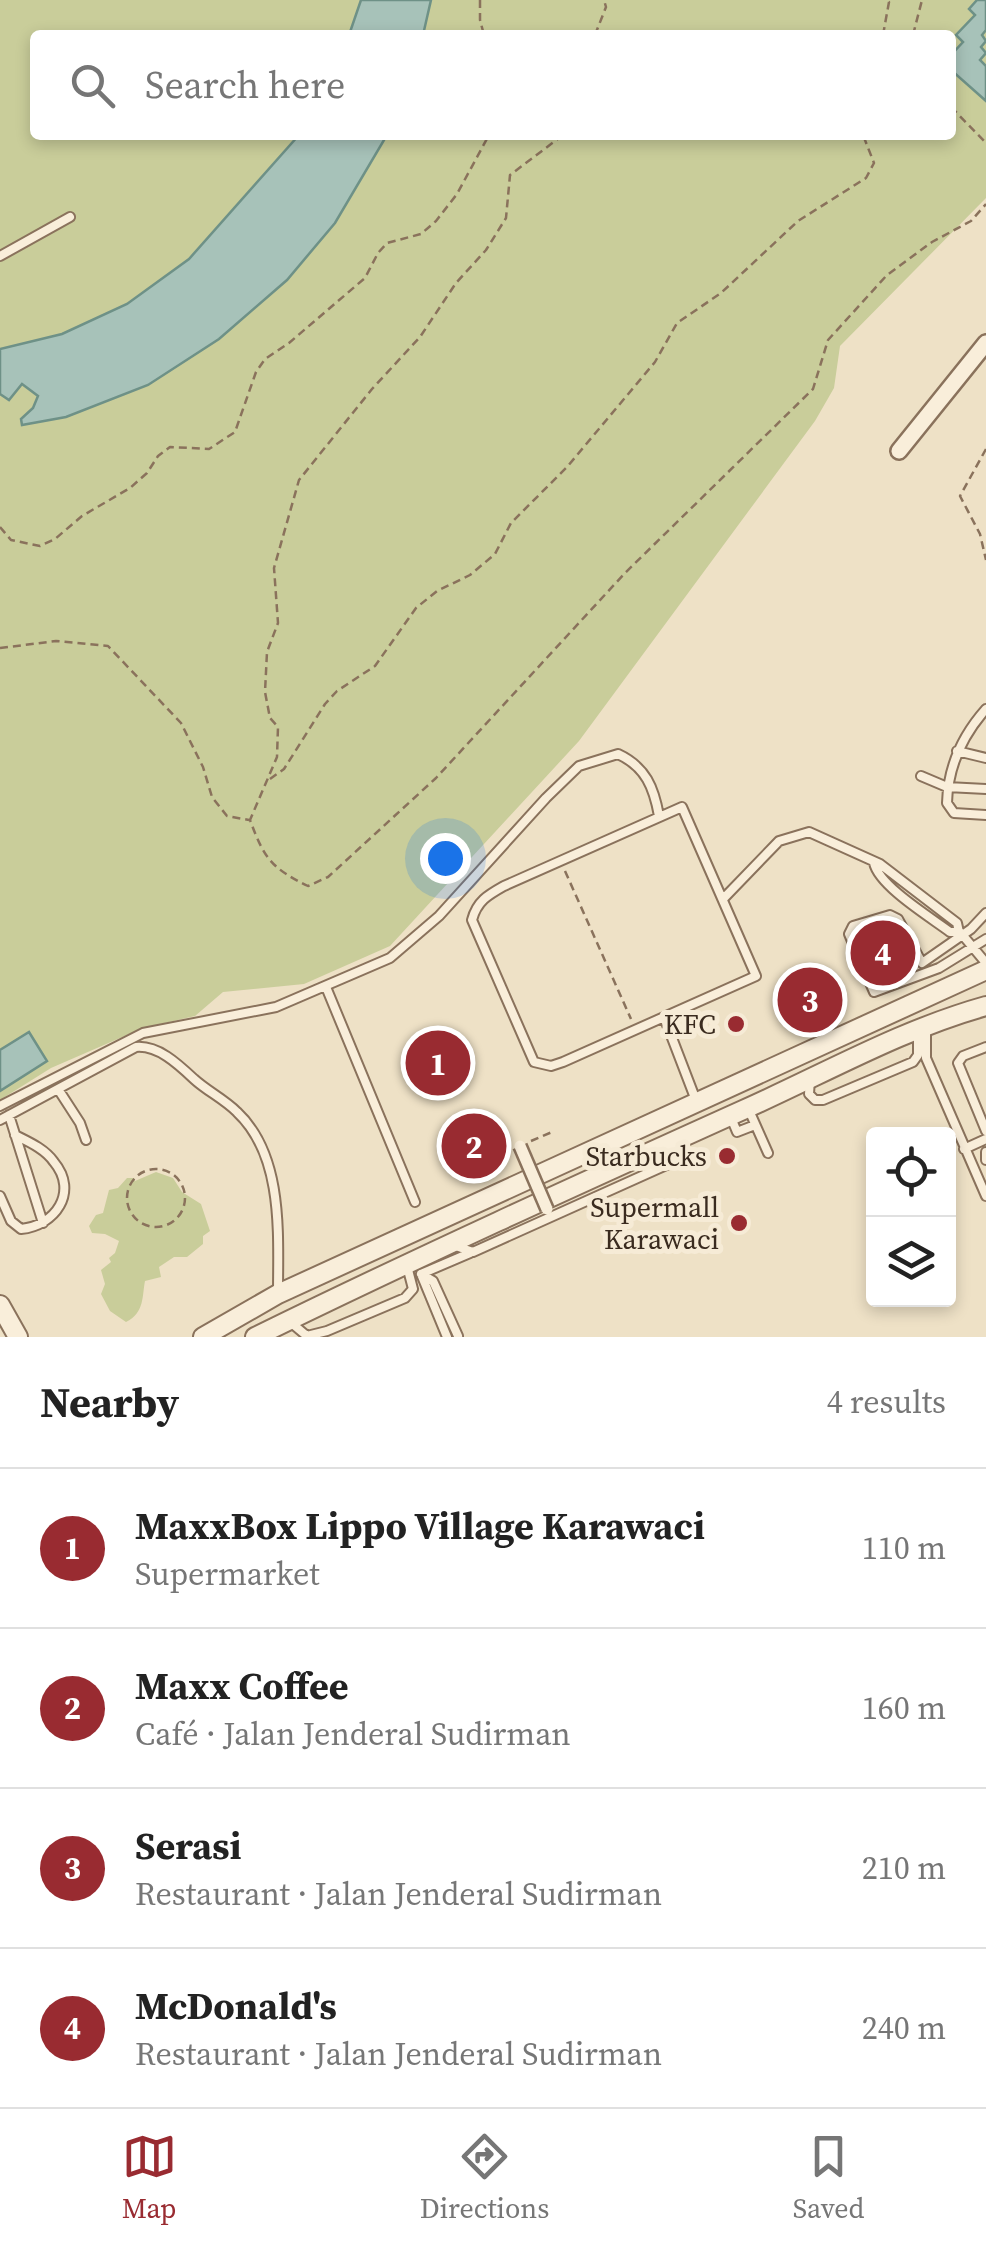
<!DOCTYPE html>
<html lang="en">
<head>
<meta charset="utf-8">
<style>
	body { margin:0; font-family:"Source Serif 4",serif; background:#f2f2f2; color:#222 }
	.controls { position:absolute; right:30px; bottom:30px; display:grid; overflow:hidden; border-radius:10px; box-shadow:0 5px 15px #0003 }
	.controls button { width:90px; height:90px; display:grid; place-items:center; padding:0; border:0; border-bottom:2px solid #e0e0e0; background:#fff; color:#222; font:50px sans-serif }
	.you { position:absolute; left:445px; top:858px; width:35px; height:35px; margin:-25px; border:8px solid #fff; border-radius:50%; background:#1a73e8; box-shadow:0 0 0 15px #1a73e833 }
	.badge { display:grid; place-items:center; width:65px; height:65px; border-radius:50%; background:#992b31; color:#fff; font-size:32px; font-weight:700 }
	.pin { position:absolute; translate:-50% -50%; border:5px solid #fff; box-shadow:0 2px 10px #0006 }
	.list { margin:0; padding:0; list-style:none }
	h2 { display:flex; justify-content:space-between; align-items:center; height:130px; margin:0; padding:0 40px; font-size:42px }
	h2 small { font-size:32px; font-weight:400; color:#767676 }
	.list li { display:grid; grid-template-columns:65px 1fr auto; gap:30px; align-items:center; box-sizing:border-box; height:160px; padding:0 40px; border-top:2px solid #e0e0e0 }
	.list b { display:block; font-size:38px; white-space:nowrap }
	.list p { margin:0; font-size:32px; white-space:nowrap; color:#767676 }
	.list em { font-size:32px; font-style:normal; color:#767676 }
	.icon { flex:none; width:55px; height:55px; fill:none; stroke:currentColor; stroke-width:2; stroke-linecap:round; stroke-linejoin:round }
	.map { position:relative; flex:none; width:986px; height:1337px; overflow:hidden }
	.search { position:absolute; background:#fff; box-shadow:0 5px 15px #0003; left:30px; right:30px; top:30px; height:110px; display:flex; align-items:center; gap:25px; box-sizing:border-box; padding:0 35px; border-radius:10px; color:#767676; font-size:38px }
	.sheet { height:770px; background:#fff }
	nav { display:flex; justify-content:space-around; align-items:center; box-sizing:border-box; height:140px; border-top:2px solid #e0e0e0; background:#fff; font-size:28px; color:#767676 }
	nav a { display:grid; justify-items:center; gap:5px }
	nav .on { color:#992b31 }
	.map>svg:first-child { display:block }
	.green { fill:#c9cd9a; fill-rule:evenodd }
	.water { fill:#a7c2b9; stroke:#6e9187; stroke-width:2.5 }
	.lines { fill:none; stroke-linecap:round; stroke-linejoin:round }
	.service-casing { stroke:#8a725c; stroke-width:12 }
	.minor-casing { stroke:#8a725c; stroke-width:20 }
	.tertiary-casing { stroke:#8a725c; stroke-width:22 }
	.path { stroke:#8a725c; stroke-width:2.5; stroke-dasharray:8 5; stroke-linecap:butt }
	.service { stroke:#f9eeda; stroke-width:8 }
	.minor { stroke:#f9eeda; stroke-width:15 }
	.tertiary { stroke:#f9eeda; stroke-width:18 }
	.pedestrian-bridge-casing { stroke:#8a725c; stroke-width:16; stroke-linecap:butt }
	.pedestrian-bridge { stroke:#f9eeda; stroke-width:11 }
	.poi-dot { fill:#992b31; stroke:#f6ebd6; stroke-width:4 }
	.labels { text-anchor:middle; dominant-baseline:central; stroke-width:10; stroke-linejoin:round; paint-order:stroke }
	.poi-label { font-size:28px; fill:#3a2b1f; stroke:#f6ebd6; text-anchor:end }
</style>
</head>
<body>
<div class="map">
<svg width="986" height="1337" viewBox="0 0 986 1337">
	<rect width="100%" height="100%" fill="#eee1c6"/>
	<!-- green -->
	<path class="green" d="M0,0h986v198l-146,148 -6,42 -19,33 -236,320 -189,205 -86,38 -81,8 -28,24 -52,12 -92,40 -51,32zM35,35h916v100h-916z
		M156,1172l17,6 9,14 19,12 9,27 -7,5v8l-16,13h-13l-15,10 2,10 -16,4c-3,14 0,32 -19,41l-16,-11 -9,-17 4,-10 -4,-14 10,-8 -2,-4 6,-5 4,-12 -14,-7 -13,-1 -3,-7 7,-11 7,-2 6,-23 9,-2 9,-10h7l1,3z"/>
	<!-- water -->
	<path class="water" d="M361,0h70l-8,35h-74z
		M977,0h9v30l-4,5 4,6 -5,6 5,6 -6,7 6,6v35l-35,-31v-15l12,-13 -7,-7 19,-20 -6,-6z
		M299,135h88l-52,88 -48,57 -68,59 -71,46 -82,32 -44,8 -1,-6 12,-11 5,-12 -16,-12 -13,16 -9,-6v-45l62,-15 65,-30 62,-45z
		M29,1032l18,29 -47,30v-41z"/>
	<g class="lines">
		<!-- service casing -->
		<g class="service-casing">
			<path id="service" d="M0,256l70,-39
				M986,709c-24,27 -38,58 -39,94l7,10 32,2
				M957,751l29,7
				M921,776l26,11 39,2
				M682,807l74,169 -193,86 -12,4 -17,-4 -62,-142c5,-19 16,-25 32,-34z
				M723,899l56,-58 30,-9 71,32 77,59 2,9h-9c-20,-15 -71,-46 -76,-69
				M986,913l-15,16 -49,34 -24,-44 -8,-4 -37,11 -4,8 25,58 65,-24 47,-29
				M960,932l26,31
				M326,987l89,215
				M664,1017l33,86
				M926,1028v30l60,138
				M986,1047l-23,9 -5,7 28,68
				M810,1079l-1,15 6,6h8l90,-38 5,-7v-23
				M58,1089l22,34 6,17
				M0,1106l143,-73 133,-26 114,-49 49,-42 107,-118 33,-32 39,-12c28,13 36,34 41,62
				M748,1108l20,45
				M9,1115l34,108
				M0,1120l136,-73c22,-2 42,17 58,32 13,12 30,20 43,33 47,44 41,123 41,182
				M729,1121l3,-1 5,12 18,-7
				M964,1149l22,-10
				M986,1152v8
				M0,1196l11,25 10,8c34,-3 58,-37 33,-67 -9,-13 -25,-20 -39,-27
				M453,1245l20,7 200,-90 -7,-13 5,-2
				M421,1274l12,7 25,55
				M289,1321l18,15 20,-5 78,-33 8,-9 -6,-23
				M447,1337l-26,-63 49,-21"/>
		</g>
		<!-- minor casing -->
		<g class="minor-casing">
			<path id="minor" d="M899,451l87,-108"/>
		</g>
		<!-- tertiary casing -->
		<g class="tertiary-casing">
			<path id="tertiary" d="M0,1305l18,32
				M203,1337l75,-43 708,-324
				M255,1337c161,-79 324,-153 488,-227 81,-36 157,-80 243,-104"/>
		</g>
		<!-- path -->
		<path class="path" d="M480,0v20l4,15
			M595,35l11,-28 -2,-7
			M883,35l6,-33 -4,-2
			M913,35l9,-35
			M951,107l35,36
			M563,135l-53,40 -4,43 -20,32 -30,33 -36,54 -48,52 -73,91 -25,88 4,55 -11,29 -2,40 5,26 8,9 -1,30 -27,63c14,38 21,48 58,66l20,-9 108,-99 189,-205 188,-184 15,-49 59,-65 45,-33 39,-21 15,-17
			M986,449l-26,47 20,38 6,26
			M0,527l11,13 29,6 15,-7 27,-23 48,-28 17,-15 11,-17 12,-9 39,2 26,-17 21,-60 9,-13 24,-16 76,-65 13,-25 9,-10 34,-9 15,-13 21,-27 32,-59
			M0,648l56,-7 52,5 73,77 22,44 9,30 15,19 22,4
			M270,779l14,-10 41,-65 12,-13 38,-25 41,-58 21,-17 33,-16 25,-21 16,-31 56,-56 88,-105 22,-39 44,-30 77,-72 68,-43 8,-15 -11,-28
			M565,871l66,148
			M531,1141l21,-9
			M127 1198a29 29 0 1 1 58 0a29 29 0 1 1-58 0Z"/>
		<!-- service -->
		<use href="#service" class="service"/>
		<!-- minor -->
		<use href="#minor" class="minor"/>
		<!-- tertiary -->
		<use href="#tertiary" class="tertiary"/>
		<!-- pedestrian-bridge casing -->
		<g class="pedestrian-bridge-casing">
			<path id="pedestrian-bridge" d="M520,1146l27,63"/>
		</g>
		<!-- pedestrian-bridge -->
		<use href="#pedestrian-bridge" class="pedestrian-bridge"/>
	</g>
	<!-- markers -->
	<g class="poi-dot">
		<circle cx="736" cy="1024" r="10"/>
		<circle cx="727" cy="1156" r="10"/>
		<circle cx="739" cy="1223" r="10"/>
	</g>
	<g class="labels">
		<!-- poi labels -->
		<g class="poi-label">
			<text x="716" y="1024">KFC</text>
			<text x="707" y="1156">Starbucks</text>
			<text x="719" y="1207">Supermall<tspan x="719" dy="32">Karawaci</tspan></text>
		</g>
	</g>
</svg>
<div class="controls">
<button><svg class="icon" aria-label="locate" viewBox="0 0 24 24"><circle cx="12" cy="12" r="6"/><path d="M12 2v4M12 18v4M2 12h4M18 12h4"/></svg></button>
<button><svg class="icon" aria-label="layers" viewBox="0 0 24 24"><path d="M12 4l9 5-9 5-9-5zM3 14l9 5 9-5"/></svg></button>
</div>
<div class="you"></div>
<div class="pin badge" style="left:438px;top:1063px">1</div>
<div class="pin badge" style="left:474px;top:1146px">2</div>
<div class="pin badge" style="left:810px;top:1000px">3</div>
<div class="pin badge" style="left:883px;top:953px">4</div>
<div class="search"><svg class="icon" aria-label="search" viewBox="0 0 24 24"><circle cx="10" cy="10" r="6"/><path d="M15 15l6 6"/></svg>Search here</div>
</div>
<section class="sheet">
<h2>Nearby<small>4 results</small></h2>
<ul class="list">
<li><span class="badge">1</span><div><b>MaxxBox Lippo Village Karawaci</b><p>Supermarket</p></div><em>110 m</em></li>
<li><span class="badge">2</span><div><b>Maxx Coffee</b><p>Café · Jalan Jenderal Sudirman</p></div><em>160 m</em></li>
<li><span class="badge">3</span><div><b>Serasi</b><p>Restaurant · Jalan Jenderal Sudirman</p></div><em>210 m</em></li>
<li><span class="badge">4</span><div><b>McDonald's</b><p>Restaurant · Jalan Jenderal Sudirman</p></div><em>240 m</em></li>
</ul>
</section>
<nav>
<a class="on"><svg class="icon" aria-label="map" viewBox="0 0 24 24"><path d="M3 6l6-2 6 2 6-2v14l-6 2-6-2-6 2zM9 4v14M15 6v14"/></svg>Map</a>
<a><svg class="icon" aria-label="directions" viewBox="0 0 24 24"><path d="M12 3l9 9-9 9-9-9zM9 14v-3h6M13 9l2 2-2 2"/></svg>Directions</a>
<a><svg class="icon" aria-label="saved" viewBox="0 0 24 24"><path d="M7 4h10v16l-5-4-5 4z"/></svg>Saved</a>
</nav>
</body>
</html>
